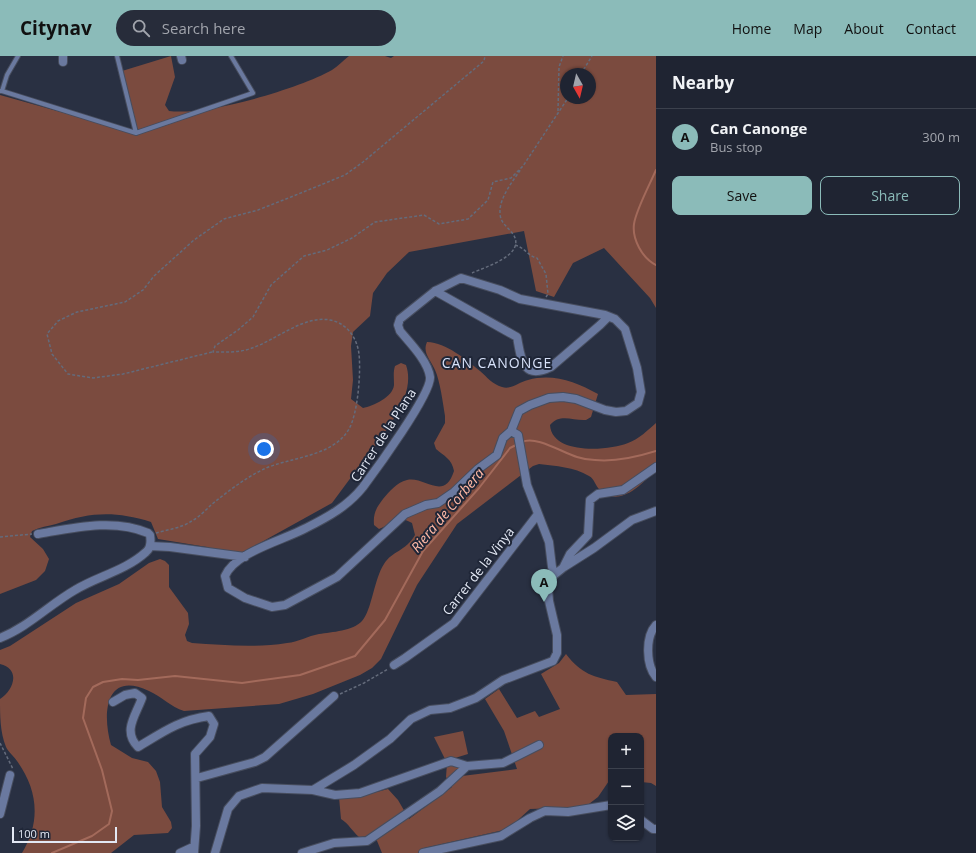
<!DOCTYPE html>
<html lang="en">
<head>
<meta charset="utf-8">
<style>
	body { margin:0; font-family:"Open Sans",sans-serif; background:#272c3a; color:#f1f3f6 }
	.controls { position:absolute; right:12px; bottom:12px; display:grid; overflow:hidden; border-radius:8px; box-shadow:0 1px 3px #0004 }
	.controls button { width:36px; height:36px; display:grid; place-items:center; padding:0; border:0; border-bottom:1px solid #3c414d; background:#1f2432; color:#f1f3f6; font:20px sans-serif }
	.compass { position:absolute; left:560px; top:12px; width:36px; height:36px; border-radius:50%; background:#1f2432; box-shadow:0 1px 3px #0004; rotate:172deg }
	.scale { position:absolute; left:12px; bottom:10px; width:105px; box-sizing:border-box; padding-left:4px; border:2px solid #e3e8f4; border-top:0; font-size:11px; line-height:14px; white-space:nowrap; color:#e3e8f4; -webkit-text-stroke:3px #1f2637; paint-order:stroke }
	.you { position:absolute; left:264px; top:393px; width:14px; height:14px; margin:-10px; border:3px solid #fff; border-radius:50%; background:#1a73e8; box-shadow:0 0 0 6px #1a73e833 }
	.badge { display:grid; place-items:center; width:26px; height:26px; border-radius:50%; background:#8bbbb9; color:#111; font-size:13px; font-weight:700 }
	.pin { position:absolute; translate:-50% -33px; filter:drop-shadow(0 1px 2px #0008) }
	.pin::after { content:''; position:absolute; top:21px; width:14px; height:12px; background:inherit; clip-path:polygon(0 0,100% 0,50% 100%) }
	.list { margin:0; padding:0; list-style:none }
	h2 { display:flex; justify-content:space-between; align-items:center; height:52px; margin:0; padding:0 16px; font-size:17px }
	h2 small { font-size:13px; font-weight:400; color:#a1a4ac }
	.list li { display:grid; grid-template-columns:26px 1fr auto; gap:12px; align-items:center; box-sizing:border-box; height:56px; padding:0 16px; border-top:1px solid #3c414d }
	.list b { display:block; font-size:15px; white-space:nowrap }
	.list p { margin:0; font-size:13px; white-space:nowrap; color:#a1a4ac }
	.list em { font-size:13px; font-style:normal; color:#a1a4ac }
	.actions { display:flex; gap:8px; padding:12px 16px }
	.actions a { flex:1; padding:9px 0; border:1px solid #8bbbb9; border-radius:8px; text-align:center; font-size:14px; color:#8bbbb9 }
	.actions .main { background:#8bbbb9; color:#111 }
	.icon { flex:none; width:22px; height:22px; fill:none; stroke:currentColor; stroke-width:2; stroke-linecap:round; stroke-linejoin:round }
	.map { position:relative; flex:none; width:656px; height:797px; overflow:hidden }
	header { display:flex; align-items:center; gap:24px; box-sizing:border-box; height:56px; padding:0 20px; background:#8bbbb9; color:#111 }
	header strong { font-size:19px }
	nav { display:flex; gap:22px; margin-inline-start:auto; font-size:14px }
	.search { width:280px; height:36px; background:#272c3a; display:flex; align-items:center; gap:10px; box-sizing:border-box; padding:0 14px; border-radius:22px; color:#a1a4ac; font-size:15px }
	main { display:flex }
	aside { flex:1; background:#1f2432 }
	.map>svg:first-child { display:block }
	.green { fill:#7b4b3f; fill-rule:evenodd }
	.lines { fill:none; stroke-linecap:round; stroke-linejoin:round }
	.stream { stroke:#a36a5b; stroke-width:2 }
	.service-casing { stroke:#474d5e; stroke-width:6 }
	.minor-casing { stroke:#474d5e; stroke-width:10 }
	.path { stroke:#646b7b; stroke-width:1.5; stroke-dasharray:3 2; stroke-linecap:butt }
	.service { stroke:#6a799f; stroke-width:4 }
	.minor { stroke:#6a799f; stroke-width:8 }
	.labels { text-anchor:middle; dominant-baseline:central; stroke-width:4; stroke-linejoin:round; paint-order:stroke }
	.street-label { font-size:13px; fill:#e3e8f4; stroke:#1f2637 }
	.neighbourhood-label { font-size:14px; letter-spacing:1px; fill:#d8e2fa; stroke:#1f2637 }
	.water-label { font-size:14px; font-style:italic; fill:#ffb9a6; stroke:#1f2637 }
</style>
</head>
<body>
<header>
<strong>Citynav</strong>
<div class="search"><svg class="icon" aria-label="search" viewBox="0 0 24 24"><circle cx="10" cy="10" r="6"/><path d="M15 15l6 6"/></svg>Search here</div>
<nav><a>Home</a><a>Map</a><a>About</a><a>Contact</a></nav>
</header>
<main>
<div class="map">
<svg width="656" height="797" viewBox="0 0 656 797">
	<rect width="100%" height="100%" fill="#293042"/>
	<!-- green -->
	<path class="green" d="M171,0l4,21 -10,28 4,6c38,5 129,-22 163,-41 6,-4 12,-10 17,-14h36l6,2 3,-2h262v252l-6,-10 -46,-50 -31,15 -19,34 -18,-6 -12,-60 -115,21 -22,21 -14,20 -3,23 -17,16 -2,14 2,34 -2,19 12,9c10,-2 30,-11 31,-23 0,-7 -1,-13 1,-19l6,-3 5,2c10,29 -17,60 -32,83l-5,5 -37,50 -90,50 -25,-2 -10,-4 -49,-8 -7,-17c-36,-11 -60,-10 -95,2 -8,2 -16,3 -24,7l-2,6 13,12 6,10 -4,12 -9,9 -36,14v-499l136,38 -14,-62zM566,18h24v24h-24z
		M427,286c20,1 38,17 53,29 7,6 12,13 22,16 9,3 17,-5 26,-7 25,-7 48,2 70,14l-7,23 -5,3c-13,1 -26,-7 -36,5 2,30 58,26 78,18 11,-4 20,-13 28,-20v46c-12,14 -37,40 -56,21 -5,-4 -5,-11 -11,-14 -15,-9 -33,-10 -50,-12l-6,2 -76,58 -40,61 -36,74 -9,9 -12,7 -47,19 -34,10 -95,7c-13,-4 -23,-15 -35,-20 -44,-21 -47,23 -38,54l21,13 16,4 8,9 4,11 2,25 9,15 1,6 -4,5 -34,2 -23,18h-89c19,-31 16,-63 -5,-92 -3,-5 -9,-9 -11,-14 -6,-15 -6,-32 -6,-48 14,-9 21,-30 0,-35v-14l10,-4 66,-43 43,-19 30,-21 11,-4 5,2 4,4v22l19,26 1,11 -4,11 2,6 5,2c31,2 64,5 95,0 11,-1 21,-7 32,-9 13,-2 34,-3 43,-13 10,-11 12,-42 22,-57 8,-13 22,-13 31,-29l-3,-12c-17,-10 -19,1 -33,6l-5,-4c-1,-11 2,-17 9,-26 7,-8 13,-16 24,-19 18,-4 37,22 47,-9 -2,-12 -10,-15 -18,-22l-2,-6 11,-20v-7c-2,-13 -5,-35 -10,-46 -4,-10 -13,-17 -8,-28z
		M566,598c15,20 28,23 51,28l9,13 30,-1v92l-5,-3 -10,-1v-46h-30v42l-13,19 -13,10 -55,2 -22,20 -84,19v5h-42l-7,-17 -16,1c-7,-6 -10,-13 -18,-18l-2,-22 26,-2 23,-6 10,11 11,19 43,-32 -6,-10 1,-14 -13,-26 29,-6 5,23 -13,4 7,18 55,-7 -13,-38 -19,-32 14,-10 18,29 18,-7 4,6 21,-8 -19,-35 18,-11z"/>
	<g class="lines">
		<!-- stream -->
		<path class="stream" d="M656,114c-6,14 -20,40 -22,54 -2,15 8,34 22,41
			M522,386c14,-7 41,11 55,15 6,2 13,3 18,3 20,2 42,-3 61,-9
			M52,797l40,-17 17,-12 3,-13 -10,-41 -19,-52 3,-20 7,-11 10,-5 19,-3 16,1 37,-4 67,7 58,-8 55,-19 30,-36 38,-69 56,-63 31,-40 8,-4"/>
		<!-- service casing -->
		<g class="service-casing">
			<path id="service" d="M0,35h2l5,-16 11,-19
				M2,35l134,42 -19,-77
				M136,77l117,-40 -22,-37"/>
		</g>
		<!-- minor casing -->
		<g class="minor-casing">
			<path id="minor" d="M181,0l1,4
				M63,6v-6
				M461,222l39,12 20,9 85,16 10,4 10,10 12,39 4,24 -3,11 -12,8 -10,1 -11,-2 -29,-11 -13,-2 -14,1 -19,7 -11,6 -8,20 -8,7 -6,17 -19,14 -24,23 -16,11 -12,2 -21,9 -68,63 -52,28 -13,2 -27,-9 -17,-10 -3,-12c10,-24 59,-36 81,-48 22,-11 42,-22 57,-41 12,-16 69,-94 67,-110 -2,-16 -20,-34 -30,-46l-2,-6 2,-6 35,-28z
				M435,235l82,46c4,21 5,44 34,30l49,-42 8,-8
				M511,375l7,4 9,50 22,57 3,25 2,6
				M150,490l20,1 75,10
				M564,510l6,-12 18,-19 2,-35 8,-6 25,-4 33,-23
				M656,569c-11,12 -10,40 0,52
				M0,582c28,-11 49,-33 75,-48 23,-14 50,-19 71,-38 5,-4 5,-11 4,-17l-2,-2c-34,-15 -75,-5 -110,1
				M394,609l11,-7 49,-35 84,-109
				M113,646l12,-7 10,-2 7,5c-6,17 -20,33 -4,49 25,-15 41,-27 71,-31l5,8 -4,13 -15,17 1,72 -2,27
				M197,722l58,-16 10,-5 69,-61
				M313,734l22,5 25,-2 91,-32 16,5
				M0,758l10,-39
				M641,764l12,9h3
				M180,797l13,-6
				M215,797l13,-44 11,-13 23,-8 51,2 41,-25 36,-26 21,-20 19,-9 20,-2 26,-10 27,-18 50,-19 4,-8v-18l-8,-34 -1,-13 1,-9 15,-12 30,-19 38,-28 24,-9
				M302,797l32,-10 33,-2 73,-50 27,-25 36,-3 36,-18
				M423,797l78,-17 29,-18 15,-7 23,1 43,-7"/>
		</g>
		<!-- path -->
		<path class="path" d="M581,18l11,-18
			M558,55l1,-44 4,-11
			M515,189c9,2 14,12 22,13l9,16 2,20 -2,3
			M472,217c13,-6 55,-18 41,-39 -5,-7 -13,-11 -13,-21 -1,-15 13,-32 21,-44
			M212,296l-89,22 -30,4 -25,-4 -16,-20 -5,-20 11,-13 19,-9 48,-10 18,-12 11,-14 40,-36 30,-21 34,-9 33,-13 54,-22 18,-13 121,-101 1,-5
			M156,477c10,-3 25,-5 34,-11 8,-4 15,-11 21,-17 16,-13 34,-27 53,-36 26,-12 69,-12 85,-40 9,-16 12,-57 10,-75 -2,-16 -12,-31 -29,-34 -26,-5 -54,20 -78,28 -13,5 -26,4 -39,4l2,-6 23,-16 15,-13 18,-32 33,-29 23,-6 25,-12 23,-16 49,-7 15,9 29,-5 20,-19 5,-18 18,-4 12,-12 45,-68
			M0,481l32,-3
			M340,638l24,-11 24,-14
			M0,687l13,26"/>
		<!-- service -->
		<use href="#service" class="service"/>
		<!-- minor -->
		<use href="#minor" class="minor"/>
	</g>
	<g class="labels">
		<!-- street labels -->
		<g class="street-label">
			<text transform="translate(383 379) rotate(-57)">Carrer de la Plana</text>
			<text transform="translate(478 515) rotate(-52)">Carrer de la Vinya</text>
		</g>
		<!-- neighbourhood labels -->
		<g class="neighbourhood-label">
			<text x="497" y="306">CAN CANONGE</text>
		</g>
		<!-- water labels -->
		<g class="water-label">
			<text transform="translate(447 454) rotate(-50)">Riera de Corbera</text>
		</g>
	</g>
</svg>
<div class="controls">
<button>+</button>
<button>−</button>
<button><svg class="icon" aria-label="layers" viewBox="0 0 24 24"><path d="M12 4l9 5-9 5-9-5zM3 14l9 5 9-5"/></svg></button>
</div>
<svg class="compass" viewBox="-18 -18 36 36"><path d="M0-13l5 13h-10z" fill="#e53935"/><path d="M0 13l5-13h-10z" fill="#a1a4ac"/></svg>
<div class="scale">100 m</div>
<div class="you"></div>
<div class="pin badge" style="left:544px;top:546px">A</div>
</div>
<aside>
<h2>Nearby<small></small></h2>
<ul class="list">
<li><span class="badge">A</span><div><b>Can Canonge</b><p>Bus stop</p></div><em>300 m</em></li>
</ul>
<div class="actions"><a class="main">Save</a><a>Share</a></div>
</aside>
</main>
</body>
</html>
